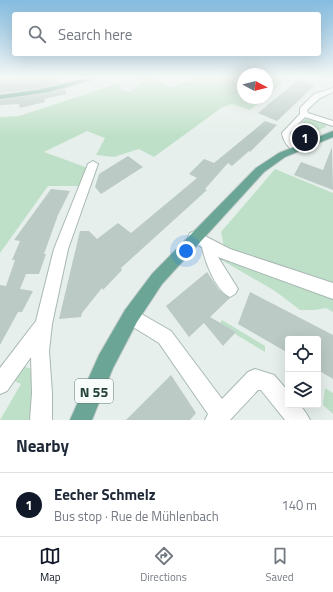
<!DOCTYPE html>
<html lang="en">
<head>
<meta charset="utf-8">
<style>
	body { margin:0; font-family:"Titillium Web",sans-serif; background:#f6f6f7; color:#1f2937 }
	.controls { position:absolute; right:12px; bottom:12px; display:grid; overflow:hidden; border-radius:4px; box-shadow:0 4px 16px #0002 }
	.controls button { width:36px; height:36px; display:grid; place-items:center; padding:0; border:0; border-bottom:1px solid #e0e1e3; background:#fff; color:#1f2937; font:20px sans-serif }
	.compass { position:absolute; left:237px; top:68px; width:36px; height:36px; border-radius:50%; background:#fff; box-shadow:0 4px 16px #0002; rotate:97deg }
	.you { position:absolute; left:186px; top:251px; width:14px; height:14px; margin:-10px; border:3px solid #fff; border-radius:50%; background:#1a73e8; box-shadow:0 0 0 6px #1a73e833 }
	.badge { display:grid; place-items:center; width:26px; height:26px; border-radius:50%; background:#111827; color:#fff; font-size:13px; font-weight:700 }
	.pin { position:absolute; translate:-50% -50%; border:2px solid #fff; box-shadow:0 1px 4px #0006 }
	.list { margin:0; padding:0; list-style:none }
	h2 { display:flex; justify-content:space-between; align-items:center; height:52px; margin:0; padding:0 16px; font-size:17px }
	h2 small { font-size:13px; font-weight:400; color:#747a83 }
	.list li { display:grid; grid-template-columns:26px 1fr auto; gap:12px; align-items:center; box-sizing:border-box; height:64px; padding:0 16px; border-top:1px solid #e0e1e3 }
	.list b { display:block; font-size:15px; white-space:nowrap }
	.list p { margin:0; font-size:13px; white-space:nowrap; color:#747a83 }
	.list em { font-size:13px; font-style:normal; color:#747a83 }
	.icon { flex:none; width:22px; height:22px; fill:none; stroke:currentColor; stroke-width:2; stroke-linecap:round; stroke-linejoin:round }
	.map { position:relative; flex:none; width:333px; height:420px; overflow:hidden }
	.search { position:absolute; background:#fff; box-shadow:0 4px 16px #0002; left:12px; right:12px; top:12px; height:44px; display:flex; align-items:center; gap:10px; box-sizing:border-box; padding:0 14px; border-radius:4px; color:#747a83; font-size:15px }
	.sheet { height:116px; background:#fff }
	nav { display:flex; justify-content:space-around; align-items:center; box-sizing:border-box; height:56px; border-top:1px solid #e0e1e3; background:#fff; font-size:11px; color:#747a83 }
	nav a { display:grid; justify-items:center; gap:2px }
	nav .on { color:#111827 }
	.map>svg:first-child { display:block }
	.green { fill:#bfe0c8 }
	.building { fill:#bbcac4 }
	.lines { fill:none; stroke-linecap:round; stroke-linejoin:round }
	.minor-casing { stroke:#a8b8b2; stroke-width:2 }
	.major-casing { stroke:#c2cac8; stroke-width:2 }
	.minor { fill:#fff; fill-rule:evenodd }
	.major { fill:#6aa596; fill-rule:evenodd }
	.labels { text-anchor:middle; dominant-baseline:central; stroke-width:3; stroke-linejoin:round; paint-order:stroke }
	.shield { fill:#f7fbf9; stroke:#637a73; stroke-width:1 }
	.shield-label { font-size:14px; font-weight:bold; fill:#24423a }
</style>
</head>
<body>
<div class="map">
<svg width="333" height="420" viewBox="0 0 333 420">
	<rect width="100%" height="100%" fill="#e6efeb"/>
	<!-- green -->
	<path class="green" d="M135,77h22l-2,3 15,7 32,-10h41v21h23l-16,12 -18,-6 -11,4 -67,49 -15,-8 -25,8 -18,-2 9,-17 -18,-7 -43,21 44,16 -8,18h-32l-48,67v-136l19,-1 98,-32 5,6 8,2 13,-11 -11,-3z
		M267,77h39l-1,3 -15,-2 -23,17v2z
		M311,118l14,6 1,3 -27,11 -6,-2 12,-17z
		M275,169l58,24v119l-7,-4 -11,2h-15l-25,-19 -57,-33 6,-11 -3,-15z
		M222,320l43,26v6l-30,-18 1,-2 -16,-9z
		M24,366l9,4 -3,50h-30l21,-36 -9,-4z
		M325,388l8,5v21l-10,-9z"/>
	<!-- building -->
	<path class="building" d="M0,77h58l3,6 -24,6 -37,4z
		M298,80l17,5 -38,36 -19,-8z
		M65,89l2,5 -23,5 1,3 -25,6 -1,-4 -19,1v-5l49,-7z
		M265,121l12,4 -27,27 -1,-1 -17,15 -4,-3 -23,26 2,1 -86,78 1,2 -19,20 -1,-2 -20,25 -1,4 -22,2 21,-88h9l8,8 21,-16 13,10 66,-55 -8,-4 15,-15 10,4z
		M332,147l1,43 -39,-15 7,-13 22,8z
		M128,156l15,11 -42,27 -6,-7 4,-13z
		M51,189l19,2 -12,24 -14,39h2l-7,20h-13l-6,15 13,2 -11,21h-4l-18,33v-60l6,1 9,-26h-3l8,-19 -6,-1z
		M207,272l12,18 11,8 -20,19 26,15 -13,14 -19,-23 -15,14 -23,-31z
		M250,292l83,43v44l-15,-9v-31h-30v14l-50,-29z
		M171,375l25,38 -6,7h-64z"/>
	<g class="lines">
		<!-- minor casing -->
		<g class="minor-casing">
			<path id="minor" d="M333,88v4l-13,6 -13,12 1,3 25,8v5l-28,-9 -15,16 1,5 10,10 -5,3c-8,-2 -13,-11 -14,-18l18,-19v-6l14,-14z
				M93,161l5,3 -30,85 -16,75 -3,27 3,42v27h-22l2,-27 -1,-36 -24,34 -7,3v-26l36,-47 18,-72 34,-85z
				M195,231l35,18 103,34v16l-115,-42 20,32 -3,5 -5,3c-14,-6 -25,-35 -28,-50l-12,-6 -2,-4 2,-4z
				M131,308l40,23 51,68 26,-27 7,-3 19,6 14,16v14h12l6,8 4,7h-25l-24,-30h-3l-28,30h-25l3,-6 -49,-71 -34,-21 -2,-6 2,-6z"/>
		</g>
		<!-- major casing -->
		<g class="major-casing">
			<path id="major" d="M92,77h9l-52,15 -49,7v-4l37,-5z
				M333,131v6l-48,20 -21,15 -102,112 -25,38 -24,46 -21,52h-22l29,-65 26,-45 27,-36 104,-106 23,-15z"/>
		</g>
		<!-- minor -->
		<use href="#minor" class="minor"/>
		<!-- major -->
		<use href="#major" class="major"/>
	</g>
	<!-- sky -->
	<linearGradient id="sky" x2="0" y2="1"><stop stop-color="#84bce0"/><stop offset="0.57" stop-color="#f4f8f6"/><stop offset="1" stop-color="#f4f8f6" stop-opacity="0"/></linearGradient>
	<rect width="333" height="136" fill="url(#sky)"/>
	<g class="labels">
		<!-- shield labels -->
		<rect class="shield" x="75" y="379" width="38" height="24" rx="3"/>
		<g class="shield-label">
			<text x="94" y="391">N 55</text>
		</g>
	</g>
</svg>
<div class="controls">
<button><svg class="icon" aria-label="locate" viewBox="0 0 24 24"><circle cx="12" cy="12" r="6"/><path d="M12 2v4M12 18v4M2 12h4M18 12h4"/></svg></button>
<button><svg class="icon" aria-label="layers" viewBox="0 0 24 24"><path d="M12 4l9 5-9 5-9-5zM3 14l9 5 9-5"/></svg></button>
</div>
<svg class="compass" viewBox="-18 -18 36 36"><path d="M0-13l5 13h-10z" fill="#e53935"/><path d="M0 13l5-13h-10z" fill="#747a83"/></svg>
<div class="you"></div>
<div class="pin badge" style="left:305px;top:138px">1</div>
<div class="search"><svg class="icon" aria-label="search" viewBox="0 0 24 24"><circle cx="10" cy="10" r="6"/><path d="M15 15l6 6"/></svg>Search here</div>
</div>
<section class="sheet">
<h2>Nearby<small></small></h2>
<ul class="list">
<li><span class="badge">1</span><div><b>Eecher Schmelz</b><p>Bus stop · Rue de Mühlenbach</p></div><em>140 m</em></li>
</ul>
</section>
<nav>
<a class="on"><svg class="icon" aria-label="map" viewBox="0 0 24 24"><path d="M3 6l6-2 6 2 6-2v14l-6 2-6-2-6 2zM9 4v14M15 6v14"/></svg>Map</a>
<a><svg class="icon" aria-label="directions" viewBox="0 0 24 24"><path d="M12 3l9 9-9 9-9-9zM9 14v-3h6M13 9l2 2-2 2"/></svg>Directions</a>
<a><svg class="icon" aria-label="saved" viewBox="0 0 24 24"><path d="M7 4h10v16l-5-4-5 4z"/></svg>Saved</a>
</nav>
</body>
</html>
